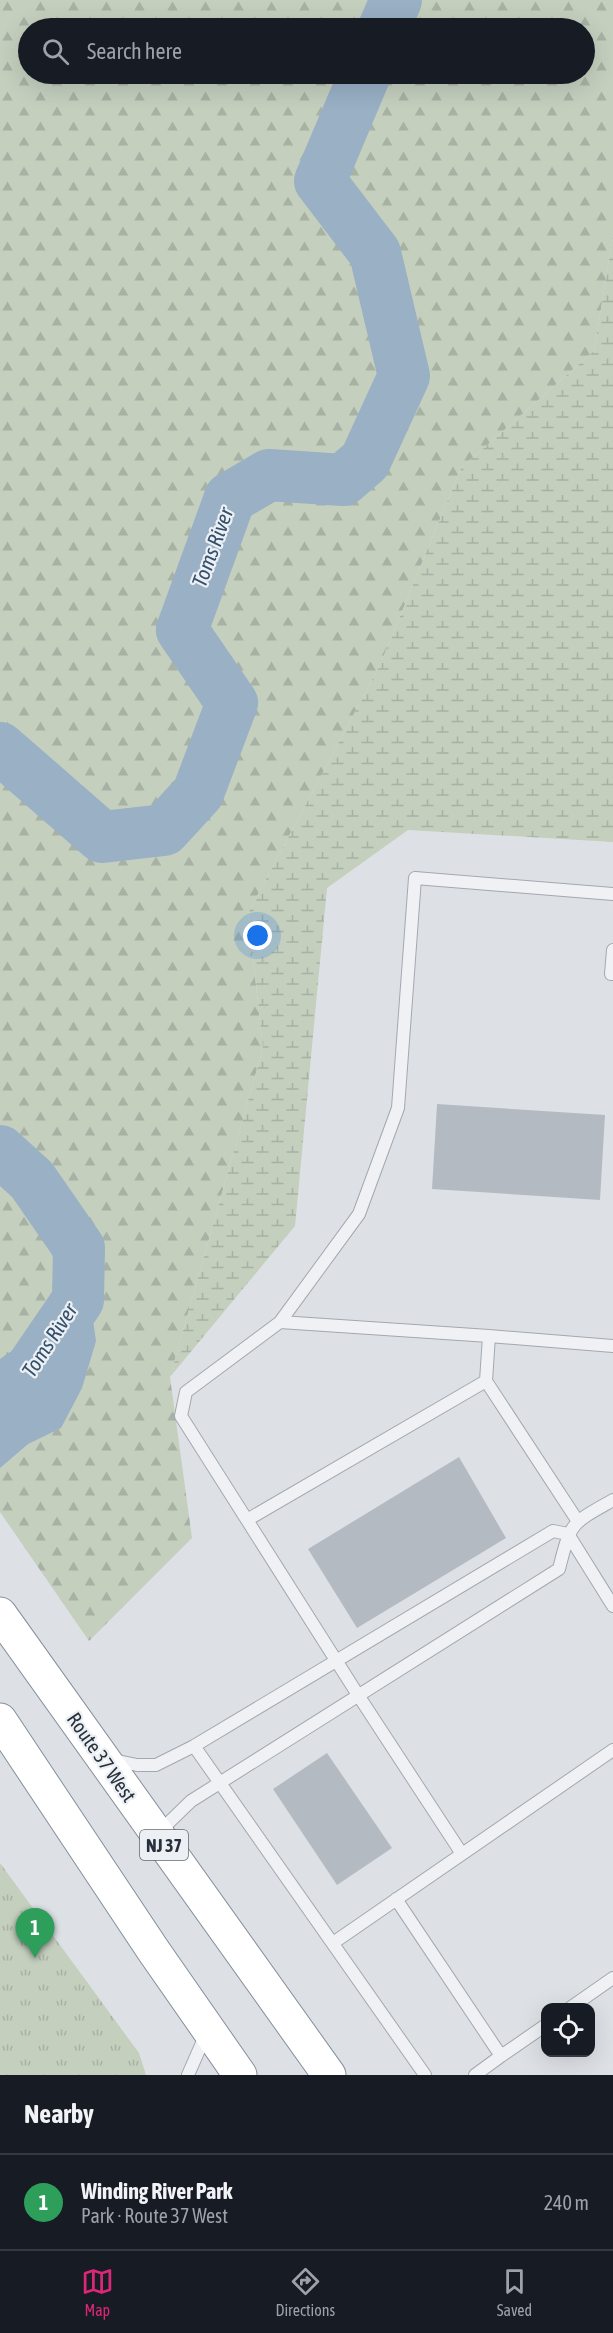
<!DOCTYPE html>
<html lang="en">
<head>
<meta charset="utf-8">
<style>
	body { margin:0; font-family:"Asap Condensed",sans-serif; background:#242831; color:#f1f3f6 }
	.controls { position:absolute; right:18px; bottom:18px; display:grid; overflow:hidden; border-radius:12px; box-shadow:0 6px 24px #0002 }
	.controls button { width:54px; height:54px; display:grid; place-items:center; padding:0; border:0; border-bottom:2px solid #363941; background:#171b24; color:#f1f3f6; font:30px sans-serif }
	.you { position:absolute; left:258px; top:936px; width:21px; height:21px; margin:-15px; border:4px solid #fff; border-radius:50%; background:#1a73e8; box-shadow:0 0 0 9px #1a73e833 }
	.badge { display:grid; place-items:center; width:39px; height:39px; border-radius:50%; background:#db2777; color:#fff; font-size:20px; font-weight:700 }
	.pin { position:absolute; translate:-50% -50px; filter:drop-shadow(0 2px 3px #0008) }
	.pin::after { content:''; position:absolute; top:32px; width:21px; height:18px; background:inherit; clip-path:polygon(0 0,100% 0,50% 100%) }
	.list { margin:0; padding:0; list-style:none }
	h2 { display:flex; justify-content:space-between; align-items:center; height:78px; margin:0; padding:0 24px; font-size:26px }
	h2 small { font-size:20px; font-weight:400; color:#9ea1a6 }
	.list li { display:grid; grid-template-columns:39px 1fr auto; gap:18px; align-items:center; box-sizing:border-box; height:96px; padding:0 24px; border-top:2px solid #363941 }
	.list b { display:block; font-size:22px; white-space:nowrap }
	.list p { margin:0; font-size:20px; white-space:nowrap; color:#9ea1a6 }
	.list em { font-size:20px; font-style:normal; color:#9ea1a6 }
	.icon { flex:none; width:33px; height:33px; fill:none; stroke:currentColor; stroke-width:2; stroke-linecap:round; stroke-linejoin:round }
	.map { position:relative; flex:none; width:613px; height:2075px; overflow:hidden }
	.search { position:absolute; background:#171b24; box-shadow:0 6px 24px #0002; left:18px; right:18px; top:18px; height:66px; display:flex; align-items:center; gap:15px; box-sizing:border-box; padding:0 21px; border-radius:33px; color:#9ea1a6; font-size:22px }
	.sheet { height:174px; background:#171b24 }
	nav { display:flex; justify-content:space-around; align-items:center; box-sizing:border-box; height:84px; border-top:2px solid #363941; background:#171b24; font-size:16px; color:#9ea1a6 }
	nav a { display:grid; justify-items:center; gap:3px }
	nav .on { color:#db2777 }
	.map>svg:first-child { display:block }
	.forest { fill:url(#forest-firs); fill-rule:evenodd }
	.wetland { fill:url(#wetland-marsh) }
	.park { fill:url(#park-tufts) }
	.water { fill:#99b0c5 }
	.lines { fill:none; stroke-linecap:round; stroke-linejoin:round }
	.river { stroke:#99b0c5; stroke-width:52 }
	.building { fill:#b4bac2 }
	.service-casing { stroke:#a3a8af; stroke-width:14 }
	.trunk-casing { stroke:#858f9c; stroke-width:35 }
	.service { stroke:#eff1f5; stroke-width:12 }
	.trunk { stroke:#fff; stroke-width:33 }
	.labels { text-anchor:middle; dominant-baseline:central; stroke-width:4.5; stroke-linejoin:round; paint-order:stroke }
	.shield { fill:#ecf0f4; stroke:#626a72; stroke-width:1.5 }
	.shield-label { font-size:18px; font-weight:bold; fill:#27303b }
	.street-label { font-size:20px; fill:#27303b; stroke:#ecf0f4 }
	.water-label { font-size:21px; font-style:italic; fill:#34506d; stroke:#ecf0f4 }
</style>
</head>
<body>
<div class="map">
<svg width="613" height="2075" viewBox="0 0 613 2075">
	<defs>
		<pattern id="forest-firs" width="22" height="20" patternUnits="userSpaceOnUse" patternTransform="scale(1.5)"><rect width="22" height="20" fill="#c4cfbe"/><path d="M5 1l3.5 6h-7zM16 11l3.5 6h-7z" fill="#a8b2a4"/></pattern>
		<pattern id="wetland-marsh" width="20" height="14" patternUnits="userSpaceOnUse" patternTransform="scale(1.5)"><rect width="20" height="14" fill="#c4cfbe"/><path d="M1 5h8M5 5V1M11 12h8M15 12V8" fill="none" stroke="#a8b2a4"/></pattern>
		<pattern id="park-tufts" width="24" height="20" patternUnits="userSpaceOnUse" patternTransform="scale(1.5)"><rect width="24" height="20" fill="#c4cfbe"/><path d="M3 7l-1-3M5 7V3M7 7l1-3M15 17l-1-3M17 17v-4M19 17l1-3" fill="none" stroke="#a8b2a4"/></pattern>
	</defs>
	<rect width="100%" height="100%" fill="#dde1e6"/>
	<!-- forest -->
	<path class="forest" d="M0,0h613v236l-19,115 -133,117 -81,197 -132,248 15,135 -93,329 22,161 -103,103 -89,-129zM28,28h556v46h-556z"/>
	<!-- wetland -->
	<path class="wetland" d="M613,236v606l-205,-12 -81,58 -32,338 -125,151 93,-329 -15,-135 132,-248 81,-197 133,-117z"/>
	<!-- park -->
	<path class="park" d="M0,1863l139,190 7,22h-146z"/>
	<!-- water -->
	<path class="water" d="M55,1298l35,2 6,41 -14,47 -21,40 -33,16 -28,24v-109l19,-13z"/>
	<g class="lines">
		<!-- river -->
		<path class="river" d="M384,28l12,-28
			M0,748l102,89 62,-7 34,-37 34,-90 -50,-73 48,-132 39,-23 74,5 22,-19 39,-85 -29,-123 -55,-72 45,-107
			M0,1151l32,29 47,68 -1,52 -67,98 -11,8"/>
	</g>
	<!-- building -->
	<path class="building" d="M437,1104l168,11 -5,85 -168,-11z
		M459,1457l47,81 -149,90 -49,-79z
		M327,1753l65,95 -55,37 -64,-96z"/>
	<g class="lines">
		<!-- service casing -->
		<g class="service-casing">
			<path id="service" d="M613,950l-2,24h2
				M280,1322l209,14
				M247,1520l239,-139
				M577,1520l-91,-139 3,-45 124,10
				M194,1746l231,329
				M113,1760l24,5h19l38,-19 359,-215 15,3 45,72
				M158,1833l33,-32 368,-232c12,-48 12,-45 54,-69
				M462,1854l-104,-159 -177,-279 5,-24 94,-70 79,-108 39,-106 17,-230 198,16
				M396,1899l105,157 -26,19
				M333,1943l280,-193
				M570,2008l43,-30
				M501,2056l45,-31
				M188,2075l18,-41"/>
		</g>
		<!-- trunk casing -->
		<g class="trunk-casing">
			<path id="trunk" d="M0,1614l329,461
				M0,1720l153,230 87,125"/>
		</g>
		<!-- service -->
		<use href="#service" class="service"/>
		<!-- trunk -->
		<use href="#trunk" class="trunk"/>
	</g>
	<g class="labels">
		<!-- shield labels -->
		<rect class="shield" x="140" y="1830" width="48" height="30" rx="4.5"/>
		<g class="shield-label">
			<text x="164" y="1845">NJ 37</text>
		</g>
		<!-- street labels -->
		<g class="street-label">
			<text transform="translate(102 1757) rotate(55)">Route 37 West</text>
		</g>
		<!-- water labels -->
		<g class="water-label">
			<text transform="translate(212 547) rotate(-70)">Toms River</text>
			<text transform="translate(49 1340) rotate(-57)">Toms River</text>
		</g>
	</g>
</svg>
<div class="controls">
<button><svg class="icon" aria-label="locate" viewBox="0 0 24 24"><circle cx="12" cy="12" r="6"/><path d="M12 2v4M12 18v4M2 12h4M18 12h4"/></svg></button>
</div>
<div class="you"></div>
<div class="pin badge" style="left:35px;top:1958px;background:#2e9e5b">1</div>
<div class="search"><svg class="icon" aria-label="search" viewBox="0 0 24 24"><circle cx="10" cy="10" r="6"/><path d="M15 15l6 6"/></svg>Search here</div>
</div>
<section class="sheet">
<h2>Nearby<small></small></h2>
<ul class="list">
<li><span class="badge" style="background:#2e9e5b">1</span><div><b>Winding River Park</b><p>Park · Route 37 West</p></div><em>240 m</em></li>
</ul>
</section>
<nav>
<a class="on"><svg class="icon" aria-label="map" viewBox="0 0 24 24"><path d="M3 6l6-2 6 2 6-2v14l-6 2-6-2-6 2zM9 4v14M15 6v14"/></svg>Map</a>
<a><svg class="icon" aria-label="directions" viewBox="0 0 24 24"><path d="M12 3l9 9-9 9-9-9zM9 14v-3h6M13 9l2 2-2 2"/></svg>Directions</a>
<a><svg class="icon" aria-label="saved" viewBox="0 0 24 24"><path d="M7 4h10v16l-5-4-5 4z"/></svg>Saved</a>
</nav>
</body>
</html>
